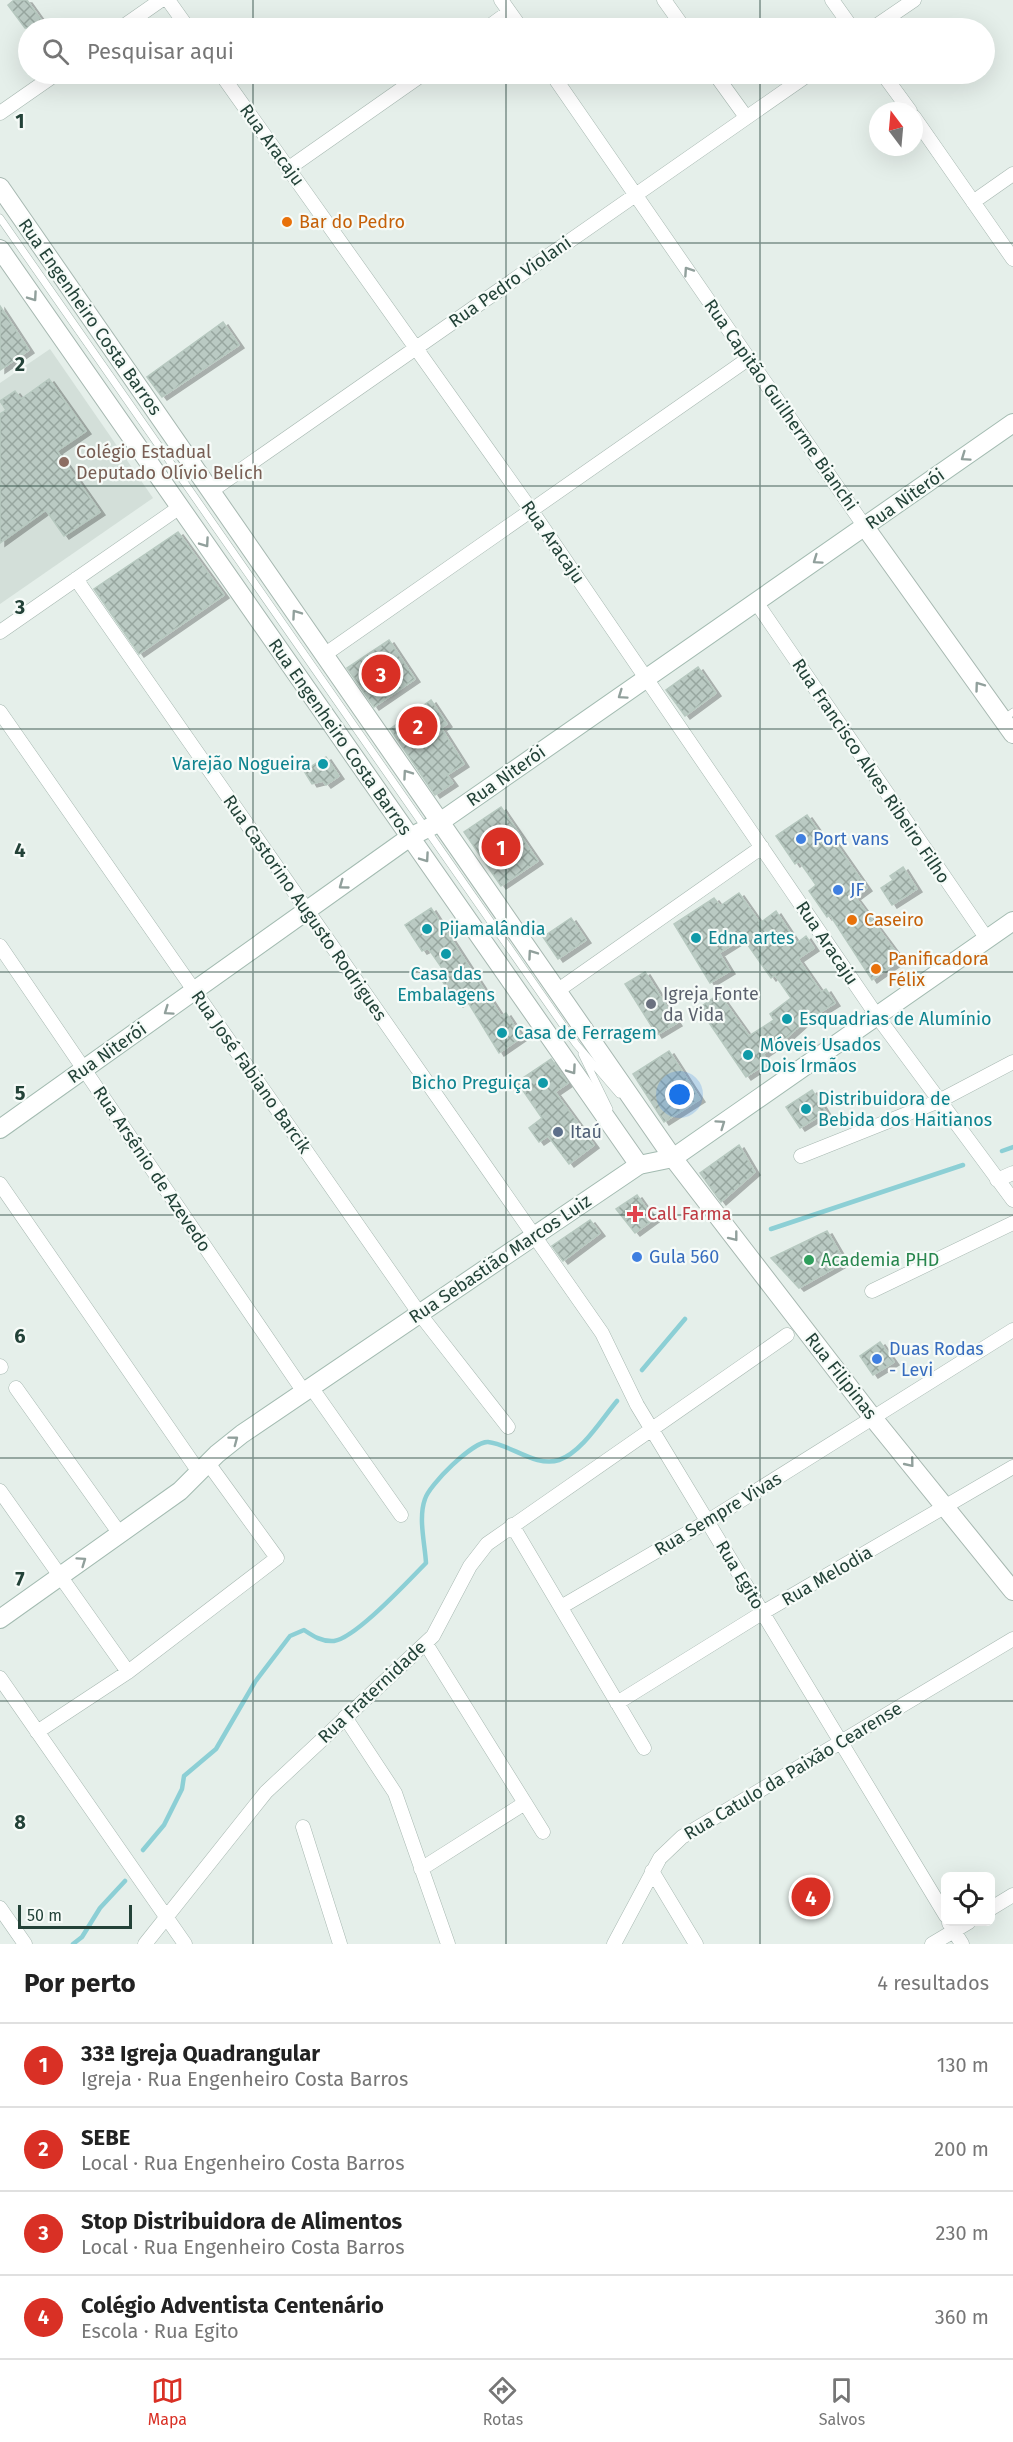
<!DOCTYPE html>
<html lang="pt">
<head>
<meta charset="utf-8">
<style>
	body { margin:0; font-family:"Fira Sans",sans-serif; background:#f6f6f6; color:#222 }
	.controls { position:absolute; right:18px; bottom:18px; display:grid; overflow:hidden; border-radius:9px; box-shadow:0 6px 24px #0002 }
	.controls button { width:54px; height:54px; display:grid; place-items:center; padding:0; border:0; border-bottom:2px solid #e0e0e0; background:#fff; color:#222; font:30px sans-serif }
	.compass { position:absolute; left:869px; top:102px; width:54px; height:54px; border-radius:50%; background:#fff; box-shadow:0 6px 24px #0002; rotate:344deg }
	.scale { position:absolute; left:18px; bottom:15px; width:114px; box-sizing:border-box; padding-left:6px; border:3px solid #234238; border-top:0; font-size:16px; line-height:21px; white-space:nowrap; color:#234238; -webkit-text-stroke:4px #f6fbf8; paint-order:stroke }
	.you { position:absolute; left:680px; top:1095px; width:21px; height:21px; margin:-15px; border:4px solid #fff; border-radius:50%; background:#1a73e8; box-shadow:0 0 0 9px #1a73e833 }
	.badge { display:grid; place-items:center; width:39px; height:39px; border-radius:50%; background:#d93025; color:#fff; font-size:20px; font-weight:700 }
	.pin { position:absolute; translate:-50% -50%; border:3px solid #fff; box-shadow:0 2px 6px #0006 }
	.list { margin:0; padding:0; list-style:none }
	h2 { display:flex; justify-content:space-between; align-items:center; height:78px; margin:0; padding:0 24px; font-size:26px }
	h2 small { font-size:20px; font-weight:400; color:#767676 }
	.list li { display:grid; grid-template-columns:39px 1fr auto; gap:18px; align-items:center; box-sizing:border-box; height:84px; padding:0 24px; border-top:2px solid #e0e0e0 }
	.list b { display:block; font-size:22px; white-space:nowrap }
	.list p { margin:0; font-size:20px; white-space:nowrap; color:#767676 }
	.list em { font-size:20px; font-style:normal; color:#767676 }
	.icon { flex:none; width:33px; height:33px; fill:none; stroke:currentColor; stroke-width:2; stroke-linecap:round; stroke-linejoin:round }
	.map { position:relative; flex:none; width:1013px; height:1944px; overflow:hidden }
	.search { position:absolute; background:#fff; box-shadow:0 6px 24px #0002; left:18px; right:18px; top:18px; height:66px; display:flex; align-items:center; gap:15px; box-sizing:border-box; padding:0 21px; border-radius:33px; color:#767676; font-size:22px }
	.sheet { height:414px; background:#fff }
	nav { display:flex; justify-content:space-around; align-items:center; box-sizing:border-box; height:84px; border-top:2px solid #e0e0e0; background:#fff; font-size:16px; color:#767676 }
	nav a { display:grid; justify-items:center; gap:3px }
	nav .on { color:#d93025 }
	.map>svg:first-child { display:block }
	.built { fill:#d3dfd9 }
	.lines { fill:none; stroke-linecap:round; stroke-linejoin:round }
	.stream { stroke:#8ccfd5; stroke-width:4.5 }
	.building { fill:url(#building-cross-hatch); stroke:#b7c9c0; stroke-width:1.5; filter:url(#shadow) }
	.service-casing { stroke:#a7b8b1; stroke-width:8 }
	.minor-casing { stroke:#a7b8b1; stroke-width:15 }
	.tertiary-casing { stroke:#a7b8b1; stroke-width:20 }
	.secondary-casing { stroke:#a3bbb1; stroke-width:20 }
	.service { stroke:#fff; stroke-width:7 }
	.minor { stroke:#fff; stroke-width:14 }
	.tertiary { stroke:#fff; stroke-width:18 }
	.secondary { stroke:#fff; stroke-width:18 }
	.oneway { stroke:#91a09c }
	.grid { fill:none; stroke:#234238; stroke-width:1.5; stroke-opacity:0.55 }
	.food-dot { fill:#e8710a; stroke:#f6fbf8; stroke-width:2 }
	.education-dot { fill:#8d6e63; stroke:#f6fbf8; stroke-width:2 }
	.culture-dot { fill:#0f9aa8; stroke:#f6fbf8; stroke-width:2 }
	.shop-dot { fill:#3f7fe0; stroke:#f6fbf8; stroke-width:2 }
	.worship-dot { fill:#6b7280; stroke:#f6fbf8; stroke-width:2 }
	.service-dot { fill:#5c6f8a; stroke:#f6fbf8; stroke-width:2 }
	.health-dot { fill:#e0444e; stroke:#f6fbf8; stroke-width:2 }
	.leisure-dot { fill:#2e9e5b; stroke:#f6fbf8; stroke-width:2 }
	.labels { text-anchor:middle; dominant-baseline:central; stroke-width:4.5; stroke-linejoin:round; paint-order:stroke }
	.street-label { font-size:18px; fill:#234238; stroke:#f6fbf8 }
	.food-label { font-size:18px; fill:#c56008; stroke:#f6fbf8; text-anchor:start }
	.education-label { font-size:18px; fill:#785e54; stroke:#f6fbf8; text-anchor:start }
	.culture-label { font-size:18px; fill:#0d838f; stroke:#f6fbf8; text-anchor:start }
	.shop-label { font-size:18px; fill:#366cbe; stroke:#f6fbf8; text-anchor:start }
	.worship-label { font-size:18px; fill:#5b616d; stroke:#f6fbf8; text-anchor:start }
	.service-label { font-size:18px; fill:#4e5e75; stroke:#f6fbf8; text-anchor:start }
	.health-label { font-size:18px; fill:#be3a42; stroke:#f6fbf8; text-anchor:start }
	.leisure-label { font-size:18px; fill:#27864d; stroke:#f6fbf8; text-anchor:start }
	.grid-label { font-size:20px; text-anchor:middle; font-weight:bold; fill:#234238; stroke:#f6fbf8; stroke-width:4.5; stroke-linejoin:round; paint-order:stroke }
</style>
</head>
<body>
<div class="map">
<svg width="1013" height="1944" viewBox="0 0 1013 1944">
	<defs>
		<pattern id="building-cross-hatch" width="8" height="8" patternUnits="userSpaceOnUse" patternTransform="scale(1.5)"><rect width="8" height="8" fill="#bacac3"/><path d="M0 0l8 8M0 8l8-8" fill="none" stroke="#97a69f"/></pattern>
		<filter id="shadow"><feDropShadow dx="5" dy="3" stdDeviation="0" flood-color="#0004"/></filter>
	</defs>
	<rect width="100%" height="100%" fill="#e5efea"/>
	<!-- built -->
	<path class="built" d="M50,349l103,149 -153,106v-221z"/>
	<g class="lines">
		<!-- stream -->
		<path class="stream" d="M1002,1151l11,-4
			M771,1229l192,-64
			M642,1370l43,-51
			M143,1850l21,-25 18,-36 2,-13 32,-27 39,-67 35,-46 14,-6c9,6 18,12 30,11 22,-3 75,-61 92,-78 -1,-19 -8,-45 -1,-64 4,-14 48,-58 63,-57 22,2 48,26 71,18 23,-8 42,-40 58,-59
			M73,1944l9,-7 18,-29 25,-27"/>
	</g>
	<!-- building -->
	<path class="building" d="M14,0h13l20,28h-22l-17,-23z
		M0,306l29,44 -29,20z
		M223,322l16,23 -77,52 -15,-20z
		M49,379l37,52 -29,20 43,61 -36,24 -18,-26 -46,33v-129l6,-4 -6,-9 15,-10 6,8z
		M178,532l46,63 -85,59 -45,-65z
		M389,640l26,39 -41,28 -27,-39z
		M698,667l18,26 -31,23 -19,-26z
		M431,700l16,24 -6,4 23,36 -17,11 6,8 -18,12 -45,-66z
		M326,757l13,19 -13,9 -3,-4 -11,3 -8,-13z
		M501,807l37,54 -37,25 -37,-54z
		M807,815l19,27 6,-4 35,50 -12,9 46,62 -29,21 -42,-65 -3,2 -18,-26 7,-6 -17,-24 -4,3 -19,-28z
		M903,867l14,22 -25,16 -11,-17 12,-8 -3,-4z
		M739,893l21,30 16,-12 21,32 9,-7 8,12 -16,11 23,33 5,-3 9,14 -32,20 -20,18 -20,13 5,8 -22,15 -47,-69 20,-14 30,42 25,-16 -4,-6 21,-16 -16,-23 -4,3 -28,-40 -24,15 11,18 -20,12 -36,-59 40,-26 6,8z
		M431,908l70,108 5,-3 16,24 -23,16 -33,-54 -8,5 -18,-26 6,-4 -18,-26 -6,3 -17,-26z
		M571,918l15,22 -28,19 -15,-22z
		M645,972l32,51 -20,12 -32,-51z
		M669,1051l31,48 -36,23 -31,-48z
		M551,1059l17,24 -13,9 39,53 -25,19 -21,-28 -9,6 -10,-14 13,-10 -25,-36z
		M812,1090l14,22 -26,16 -14,-21z
		M739,1145l16,27 -34,30 -21,-29z
		M637,1195l17,24 -19,14 -19,-24z
		M590,1220l10,13 -37,28 -11,-15z
		M827,1231l18,31 -46,26 -28,-30z
		M880,1342l14,20 -21,13 -13,-19z"/>
	<g class="lines">
		<!-- service casing -->
		<g class="service-casing">
			<path id="service" d="M0,218l576,826 43,50
				M1003,719l10,-7
				M582,1054l27,55"/>
		</g>
		<!-- minor casing -->
		<g class="minor-casing">
			<path id="minor" d="M168,0l20,28
				M501,0l20,28
				M664,0l20,28
				M832,0l20,28
				M121,28l40,-28
				M487,28l22,-16
				M873,28l41,-28
				M221,74l310,436 346,506 136,184
				M552,74l313,453
				M715,74l31,43
				M883,74l27,37
				M0,113l56,-39
				M914,117l99,142
				M289,168l134,-94
				M973,202l40,-28
				M211,491l598,-417
				M76,579l526,754 35,72 309,511
				M756,602l231,337
				M0,632l180,-125
				M324,655l424,-296
				M0,712l419,601 89,114
				M0,946l304,446
				M557,991l205,-144
				M801,1156l138,-55 74,-39
				M997,1180l16,-7
				M0,1184l199,288
				M872,1291l141,-68
				M0,1366l1,1
				M311,1387l90,128
				M16,1388l104,146
				M0,1491l128,181
				M512,1525l132,223
				M561,1607l147,-86 305,-191
				M0,1678l185,266
				M617,1703l145,-90 251,-146
				M345,1717l50,76 53,151
				M37,1732l91,-60 149,-114 -69,-95
				M525,1803l18,29
				M303,1827l37,117
				M421,1869l104,-66 -99,-159
				M652,1871l44,73
				M0,1908l25,36
				M990,1909l23,-14
				M949,1923l13,21
				M145,1944l121,-152 167,-156 37,-70 17,-22 300,-209
				M614,1944l46,-86 22,-21 331,-198
				M932,1944l37,-22"/>
		</g>
		<!-- tertiary casing -->
		<g class="tertiary-casing">
			<path id="tertiary" d="M0,187l673,971 200,260 140,173
				M0,249l639,916
				M865,527l148,207"/>
		</g>
		<!-- secondary casing -->
		<g class="secondary-casing">
			<path id="secondary" d="M0,1129l410,-292 30,-15 573,-399
				M0,1619l180,-128 37,-37 25,-20 397,-269 34,-7 340,-237"/>
		</g>
		<!-- service -->
		<use href="#service" class="service"/>
		<!-- minor -->
		<use href="#minor" class="minor"/>
		<!-- tertiary -->
		<use href="#tertiary" class="tertiary"/>
		<!-- secondary -->
		<use href="#secondary" class="secondary"/>
	</g>
	<!-- one-way arrows -->
	<defs><path id="oneway-chevron" d="M-2-3.5L2.5 0L-2 3.5" fill="none" stroke-width="1.6" stroke-linecap="round" stroke-linejoin="round" transform="scale(1.5)"/></defs>
	<g class="oneway">
		<use href="#oneway-chevron" transform="translate(688 271) rotate(-124)"/>
		<use href="#oneway-chevron" transform="translate(33 297) rotate(55)"/>
		<use href="#oneway-chevron" transform="translate(965 457) rotate(145)"/>
		<use href="#oneway-chevron" transform="translate(205 543) rotate(55)"/>
		<use href="#oneway-chevron" transform="translate(817 560) rotate(145)"/>
		<use href="#oneway-chevron" transform="translate(296 614) rotate(-125)"/>
		<use href="#oneway-chevron" transform="translate(979 686) rotate(-126)"/>
		<use href="#oneway-chevron" transform="translate(622 695) rotate(145)"/>
		<use href="#oneway-chevron" transform="translate(407 774) rotate(-125)"/>
		<use href="#oneway-chevron" transform="translate(425 858) rotate(55)"/>
		<use href="#oneway-chevron" transform="translate(343 885) rotate(144)"/>
		<use href="#oneway-chevron" transform="translate(532 954) rotate(-125)"/>
		<use href="#oneway-chevron" transform="translate(168 1011) rotate(145)"/>
		<use href="#oneway-chevron" transform="translate(572 1070) rotate(55)"/>
		<use href="#oneway-chevron" transform="translate(721 1124) rotate(-35)"/>
		<use href="#oneway-chevron" transform="translate(734 1237) rotate(52)"/>
		<use href="#oneway-chevron" transform="translate(234 1440) rotate(-37)"/>
		<use href="#oneway-chevron" transform="translate(910 1463) rotate(51)"/>
		<use href="#oneway-chevron" transform="translate(82 1561) rotate(-35)"/>
	</g>
	<!-- grid -->
	<path class="grid" d="M253,0v28M506,0v28M760,0v28M253,74v1870M506,74v1870M760,74v1870M0,243h1013M0,486h1013M0,729h1013M0,972h1013M0,1215h1013M0,1458h1013M0,1701h1013"/>
	<!-- markers -->
	<g class="food-dot">
		<circle cx="287" cy="222" r="6"/>
		<circle cx="852" cy="920" r="6"/>
		<circle cx="876" cy="969" r="6"/>
	</g>
	<circle class="education-dot" cx="64" cy="462" r="6"/>
	<g class="culture-dot">
		<circle cx="323" cy="764" r="6"/>
		<circle cx="427" cy="929" r="6"/>
		<circle cx="696" cy="938" r="6"/>
		<circle cx="446" cy="954" r="6"/>
		<circle cx="787" cy="1019" r="6"/>
		<circle cx="502" cy="1033" r="6"/>
		<circle cx="748" cy="1055" r="6"/>
		<circle cx="543" cy="1083" r="6"/>
		<circle cx="806" cy="1109" r="6"/>
	</g>
	<g class="shop-dot">
		<circle cx="801" cy="839" r="6"/>
		<circle cx="838" cy="890" r="6"/>
		<circle cx="637" cy="1257" r="6"/>
		<circle cx="877" cy="1359" r="6"/>
	</g>
	<circle class="worship-dot" cx="651" cy="1004" r="6"/>
	<circle class="service-dot" cx="558" cy="1132" r="6"/>
	<path class="health-dot" d="M632 1205h6v6h6v6h-6v6h-6v-6h-6v-6h6z"/>
	<circle class="leisure-dot" cx="809" cy="1260" r="6"/>
	<g class="labels">
		<!-- street labels -->
		<g class="street-label">
			<text transform="translate(272 145) rotate(54)">Rua Aracaju</text>
			<text transform="translate(510 282) rotate(-35)">Rua Pedro Violani</text>
			<text transform="translate(90 317) rotate(55)">Rua Engenheiro Costa Barros</text>
			<text transform="translate(781 405) rotate(55)">Rua Capitão Guilherme Bianchi</text>
			<text transform="translate(905 499) rotate(-35)">Rua Niterói</text>
			<text transform="translate(553 542) rotate(55)">Rua Aracaju</text>
			<text transform="translate(340 737) rotate(55)">Rua Engenheiro Costa Barros</text>
			<text transform="translate(871 771) rotate(56)">Rua Francisco Alves Ribeiro Filho</text>
			<text transform="translate(506 776) rotate(-35)">Rua Niterói</text>
			<text transform="translate(305 908) rotate(55)">Rua Castorino Augusto Rodrigues</text>
			<text transform="translate(827 943) rotate(56)">Rua Aracaju</text>
			<text transform="translate(107 1053) rotate(-35)">Rua Niterói</text>
			<text transform="translate(251 1072) rotate(55)">Rua José Fabiano Barcik</text>
			<text transform="translate(152 1169) rotate(56)">Rua Arsênio de Azevedo</text>
			<text transform="translate(500 1259) rotate(-34)">Rua Sebastião Marcos Luiz</text>
			<text transform="translate(841 1376) rotate(52)">Rua Filipinas</text>
			<text transform="translate(718 1514) rotate(-31)">Rua Sempre Vivas</text>
			<text transform="translate(740 1575) rotate(59)">Rua Egito</text>
			<text transform="translate(827 1576) rotate(-30)">Rua Melodia</text>
			<text transform="translate(372 1692) rotate(-43)">Rua Fraternidade</text>
			<text transform="translate(793 1771) rotate(-31)">Rua Catulo da Paixão Cearense</text>
		</g>
		<!-- food labels -->
		<g class="food-label">
			<text x="299" y="222">Bar do Pedro</text>
			<text x="864" y="920">Caseiro</text>
			<text x="888" y="959">Panificadora<tspan x="888" dy="21">Félix</tspan></text>
		</g>
		<!-- education labels -->
		<g class="education-label">
			<text x="76" y="452">Colégio Estadual<tspan x="76" dy="21">Deputado Olívio Belich</tspan></text>
		</g>
		<!-- culture labels -->
		<g class="culture-label">
			<text x="311" y="764" text-anchor="end">Varejão Nogueira</text>
			<text x="439" y="929">Pijamalândia</text>
			<text x="708" y="938">Edna artes</text>
			<text x="446" y="974" text-anchor="middle">Casa das<tspan x="446" dy="21">Embalagens</tspan></text>
			<text x="799" y="1019">Esquadrias de Alumínio</text>
			<text x="514" y="1033">Casa de Ferragem</text>
			<text x="760" y="1045">Móveis Usados<tspan x="760" dy="21">Dois Irmãos</tspan></text>
			<text x="531" y="1083" text-anchor="end">Bicho Preguiça</text>
			<text x="818" y="1099">Distribuidora de<tspan x="818" dy="21">Bebida dos Haitianos</tspan></text>
		</g>
		<!-- shop labels -->
		<g class="shop-label">
			<text x="813" y="839">Port vans</text>
			<text x="850" y="890">JF</text>
			<text x="649" y="1257">Gula 560</text>
			<text x="889" y="1349">Duas Rodas<tspan x="889" dy="21">- Levi</tspan></text>
		</g>
		<!-- worship labels -->
		<g class="worship-label">
			<text x="663" y="994">Igreja Fonte<tspan x="663" dy="21">da Vida</tspan></text>
		</g>
		<!-- service labels -->
		<g class="service-label">
			<text x="570" y="1132">Itaú</text>
		</g>
		<!-- health labels -->
		<g class="health-label">
			<text x="647" y="1214">Call Farma</text>
		</g>
		<!-- leisure labels -->
		<g class="leisure-label">
			<text x="821" y="1260">Academia PHD</text>
		</g>
	</g>
	<g class="grid-label">
		<text x="20" y="128">1</text>
		<text x="20" y="371">2</text>
		<text x="20" y="614">3</text>
		<text x="20" y="857">4</text>
		<text x="20" y="1100">5</text>
		<text x="20" y="1343">6</text>
		<text x="20" y="1586">7</text>
		<text x="20" y="1829">8</text>
	</g>
</svg>
<div class="controls">
<button><svg class="icon" aria-label="locate" viewBox="0 0 24 24"><circle cx="12" cy="12" r="6"/><path d="M12 2v4M12 18v4M2 12h4M18 12h4"/></svg></button>
</div>
<svg class="compass" viewBox="-18 -18 36 36"><path d="M0-13l5 13h-10z" fill="#e53935"/><path d="M0 13l5-13h-10z" fill="#767676"/></svg>
<div class="scale">50 m</div>
<div class="you"></div>
<div class="pin badge" style="left:501px;top:847px">1</div>
<div class="pin badge" style="left:418px;top:726px">2</div>
<div class="pin badge" style="left:381px;top:674px">3</div>
<div class="pin badge" style="left:811px;top:1897px">4</div>
<div class="search"><svg class="icon" aria-label="search" viewBox="0 0 24 24"><circle cx="10" cy="10" r="6"/><path d="M15 15l6 6"/></svg>Pesquisar aqui</div>
</div>
<section class="sheet">
<h2>Por perto<small>4 resultados</small></h2>
<ul class="list">
<li><span class="badge">1</span><div><b>33ª Igreja Quadrangular</b><p>Igreja · Rua Engenheiro Costa Barros</p></div><em>130 m</em></li>
<li><span class="badge">2</span><div><b>SEBE</b><p>Local · Rua Engenheiro Costa Barros</p></div><em>200 m</em></li>
<li><span class="badge">3</span><div><b>Stop Distribuidora de Alimentos</b><p>Local · Rua Engenheiro Costa Barros</p></div><em>230 m</em></li>
<li><span class="badge">4</span><div><b>Colégio Adventista Centenário</b><p>Escola · Rua Egito</p></div><em>360 m</em></li>
</ul>
</section>
<nav>
<a class="on"><svg class="icon" aria-label="map" viewBox="0 0 24 24"><path d="M3 6l6-2 6 2 6-2v14l-6 2-6-2-6 2zM9 4v14M15 6v14"/></svg>Mapa</a>
<a><svg class="icon" aria-label="directions" viewBox="0 0 24 24"><path d="M12 3l9 9-9 9-9-9zM9 14v-3h6M13 9l2 2-2 2"/></svg>Rotas</a>
<a><svg class="icon" aria-label="saved" viewBox="0 0 24 24"><path d="M7 4h10v16l-5-4-5 4z"/></svg>Salvos</a>
</nav>
</body>
</html>
